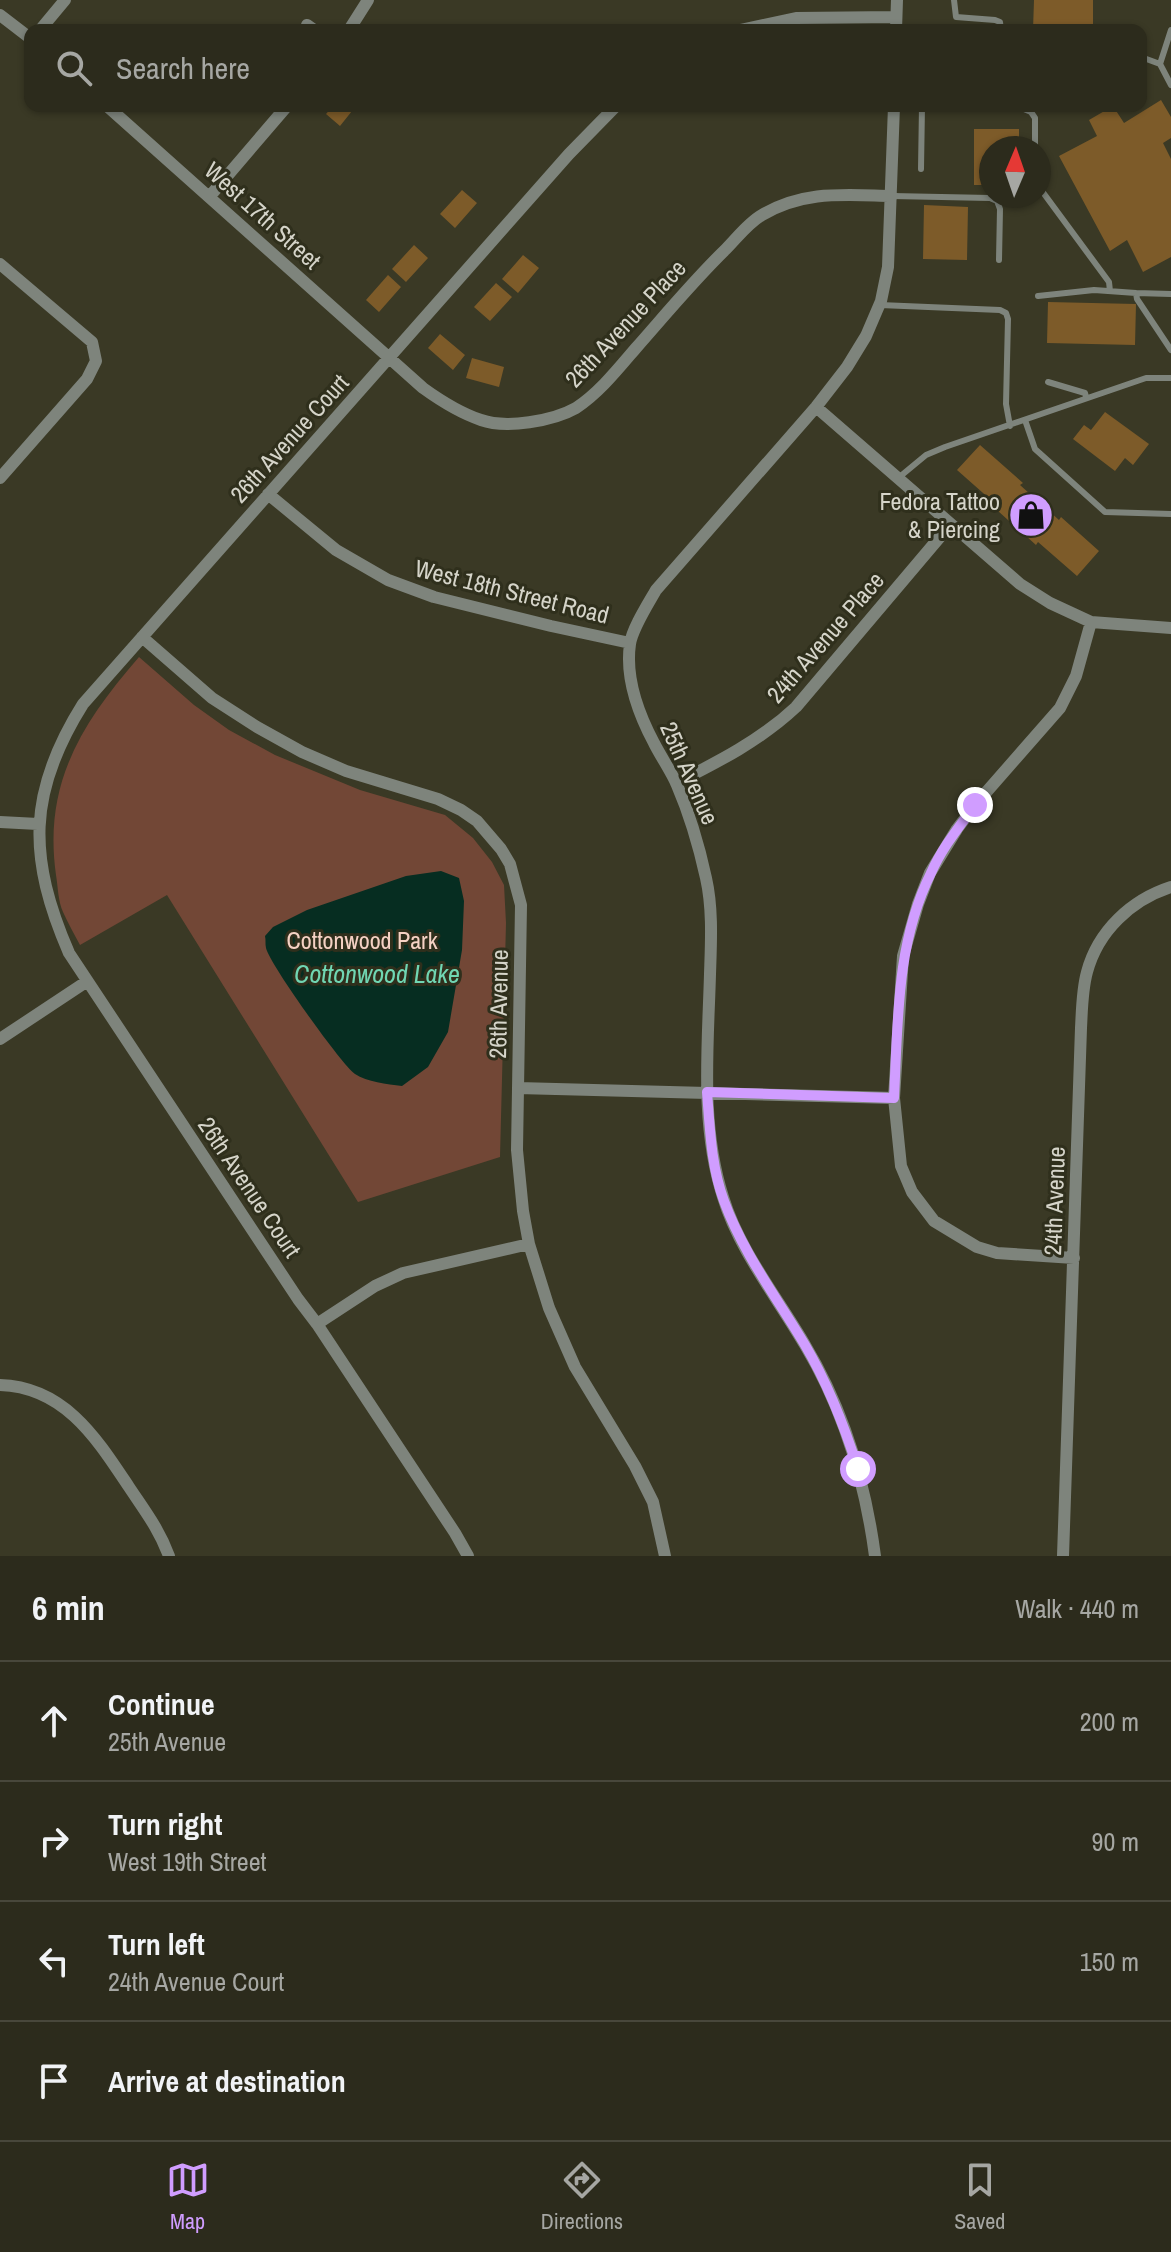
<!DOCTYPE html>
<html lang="en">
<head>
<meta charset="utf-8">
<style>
	body { margin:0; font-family:"Archivo Narrow",sans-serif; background:#343325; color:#f1f3f6 }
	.compass { position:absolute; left:979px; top:136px; width:72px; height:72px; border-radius:50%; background:#2c2b1c; box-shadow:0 2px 6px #0004; rotate:2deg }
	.stop { position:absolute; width:24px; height:24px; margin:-18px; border:6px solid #d09dff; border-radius:50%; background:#fff }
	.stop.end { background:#d09dff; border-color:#fff; box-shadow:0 2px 8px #0008 }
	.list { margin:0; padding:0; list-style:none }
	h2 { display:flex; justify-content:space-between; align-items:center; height:104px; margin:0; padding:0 32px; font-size:34px }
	h2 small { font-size:26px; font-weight:400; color:#a6a7a3 }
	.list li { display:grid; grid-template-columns:52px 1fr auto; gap:24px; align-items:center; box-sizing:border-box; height:120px; padding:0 32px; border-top:2px solid #48473b }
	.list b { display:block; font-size:30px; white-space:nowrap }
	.list p { margin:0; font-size:26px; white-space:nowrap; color:#a6a7a3 }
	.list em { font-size:26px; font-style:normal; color:#a6a7a3 }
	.icon { flex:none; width:44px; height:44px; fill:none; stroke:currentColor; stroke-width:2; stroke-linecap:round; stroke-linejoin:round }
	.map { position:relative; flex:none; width:1171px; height:1556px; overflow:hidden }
	.search { position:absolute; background:#2c2b1c; box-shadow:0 2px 6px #0004; left:24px; right:24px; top:24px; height:88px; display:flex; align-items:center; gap:20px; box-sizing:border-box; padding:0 28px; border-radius:16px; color:#a6a7a3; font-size:30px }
	.sheet { height:584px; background:#2c2b1c }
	nav { display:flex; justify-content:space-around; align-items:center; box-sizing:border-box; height:112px; border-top:2px solid #48473b; background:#2c2b1c; font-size:22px; color:#a6a7a3 }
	nav a { display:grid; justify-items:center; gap:4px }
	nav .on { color:#d09dff }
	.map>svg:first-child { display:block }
	.green { fill:#724736 }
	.water { fill:#062d21 }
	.building { fill:#7d5b29 }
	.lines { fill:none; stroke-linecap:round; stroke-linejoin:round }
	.service { stroke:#7e847c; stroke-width:6 }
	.minor { stroke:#7e847c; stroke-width:12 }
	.route { stroke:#d09dff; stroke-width:10 }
	.labels { text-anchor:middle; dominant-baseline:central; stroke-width:6; stroke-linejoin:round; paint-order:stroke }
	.street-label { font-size:24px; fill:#d5d4c9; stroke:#2f2f1c }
	.poi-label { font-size:24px; fill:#d5d4c9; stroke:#2f2f1c; text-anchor:end }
	.park-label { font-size:24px; fill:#f5d2c4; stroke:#2f2f1c }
	.water-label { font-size:26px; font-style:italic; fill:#70d6b3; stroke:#2f2f1c }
</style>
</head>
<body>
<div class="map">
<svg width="1171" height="1556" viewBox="0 0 1171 1556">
	<rect width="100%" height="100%" fill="#3a3925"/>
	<!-- green -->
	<path class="green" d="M139,657l55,48 35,25 46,25 85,35 85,25 28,23 19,24 12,23 2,38 -6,234 -142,45 -191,-307 -87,50c-6,-11 -12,-22 -17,-33 -5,-11 -5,-25 -7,-37 -13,-92 26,-152 83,-218z"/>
	<!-- water -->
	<path class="water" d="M441,871l18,7 5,23 -2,49 -14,82 -20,35 -26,19c-15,-2 -35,-4 -47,-12 -14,-10 -86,-111 -89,-126 -1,-4 0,-8 -1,-12l8,-9 34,-17 99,-34z"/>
	<!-- building -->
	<path class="building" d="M1034,0h59v30h-60z
		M1161,100l10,17v21l-8,5 8,16v98l-28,15 -16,-32 -17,11 -51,-95 38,-20 -8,-16 24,-14 11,17z
		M333,106h23l-16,20 -14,-12z
		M974,129h45v19h-28v37h-17z
		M462,190l15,13 -22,25 -15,-14z
		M924,205l44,2 -1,53 -44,-1z
		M414,245l14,13 -22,24 -14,-13z
		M523,255l16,13 -21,25 -16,-14z
		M388,275l13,12 -22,25 -13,-12z
		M496,283l16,14 -22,24 -16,-14z
		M1048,302l88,2 -1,41 -88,-2z
		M440,334l25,21 -12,15 -25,-22z
		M472,358l32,9 -5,20 -33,-9z
		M1105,412l44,32 -16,21 -8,-7 -10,13 -42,-32 11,-14 7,5z
		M980,445l43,38 -3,2 39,35 2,-3 38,34 -22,25 -39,-34 -2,3 -38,-34 2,-3 -43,-38z"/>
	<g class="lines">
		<!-- service -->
		<path class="service" d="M954,0l2,17 39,3 5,2 1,8
			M1141,57l19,7 11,21
			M1160,64l11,-34
			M940,106l59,1
			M999,108l25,1 7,3 4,6v30
			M921,169l1,-63
			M1039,187l70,95 1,9
			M892,196l98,2 7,3 3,8 -1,51
			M1136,293l35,1
			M1038,296l56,-6 42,3 1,6 34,51
			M880,305l120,5 6,3 2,6 -2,85 4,22
			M1048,382l37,11 1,4
			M1025,420l10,29 70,63 66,2
			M897,479l29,-24 19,-8 201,-69h25"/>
		<!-- minor -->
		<path class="minor" d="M0,15l30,23
			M307,25l7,5
			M40,30l25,-30
			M349,30l19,-30
			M740,30l56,-12 100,-1
			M896,30l1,-30
			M107,106l316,282c18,13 37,25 58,32 25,9 72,1 95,-12 23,-15 42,-39 60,-60 30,-34 58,-68 90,-99 11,-11 22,-26 36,-34 43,-25 82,-20 130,-19
			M210,196l77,-90
			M0,264l92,78 4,19 -9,18 -87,99
			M816,407l204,177 30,19 41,19 80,6
			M268,494l68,56 52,30 46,17 117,29 79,17
			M142,637l70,61 45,29 45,25 44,19 92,28 23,11 16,11 24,28 9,15 11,41 -4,245 6,61 6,33 20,64 26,59 60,99 18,36 12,54
			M676,783c42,-21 85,-43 120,-76l154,-182
			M0,822l38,2
			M0,1039l86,-57
			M518,1088l376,10
			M1074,1258l-77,-5 -20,-6 -43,-26 -22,-29 -11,-26 -7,-68 9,-142 15,-52 12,-31 27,-44 18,-24 85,-97 16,-32 15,-54
			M317,1324l58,-38 28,-13 126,-29
			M0,1385c65,2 97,54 129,102 16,24 30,42 40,69
			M468,1556l-13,-23 -138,-209 -19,-25 -229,-346c-41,-95 -42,-160 14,-249l486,-550 47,-48
			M875,1556c-10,-75 -31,-146 -70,-211 -28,-48 -66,-95 -82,-148 -23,-72 -15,-149 -13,-223 1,-31 3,-65 -4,-96 -7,-32 -16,-63 -29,-93 -6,-14 -16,-28 -23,-42 -16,-30 -29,-64 -24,-99 2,-15 18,-40 26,-54l160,-183 31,-40 19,-31 15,-35 7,-34 6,-161
			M1063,1556l18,-528c1,-18 1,-38 6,-56 11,-41 44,-72 84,-85"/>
	</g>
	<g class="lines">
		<!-- route -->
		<path class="route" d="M858,1469c-14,-44 -30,-85 -53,-124 -28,-47 -62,-92 -81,-144 -13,-35 -14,-72 -17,-109l187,6c4,-76 2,-155 37,-225 11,-25 28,-46 44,-68"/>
	</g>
	<!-- icons -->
	<defs>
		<g id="shop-disc" transform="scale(2.3)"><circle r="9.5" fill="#d09dff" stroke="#2f2f1c"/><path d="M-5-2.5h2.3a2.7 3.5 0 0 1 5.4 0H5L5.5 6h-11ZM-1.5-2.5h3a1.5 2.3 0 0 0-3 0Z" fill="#111"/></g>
	</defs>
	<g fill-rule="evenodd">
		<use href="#shop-disc" x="1031" y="515"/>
	</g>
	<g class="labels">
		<!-- street labels -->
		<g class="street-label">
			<text transform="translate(263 215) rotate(42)">West 17th Street</text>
			<text transform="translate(625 323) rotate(-47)">26th Avenue Place</text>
			<text transform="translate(289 438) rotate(-48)">26th Avenue Court</text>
			<text transform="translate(512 591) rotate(14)">West 18th Street Road</text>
			<text transform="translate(825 637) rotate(-49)">24th Avenue Place</text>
			<text transform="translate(690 773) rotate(66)">25th Avenue</text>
			<text transform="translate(498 1004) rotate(-89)">26th Avenue</text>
			<text transform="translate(250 1187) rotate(56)">26th Avenue Court</text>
			<text transform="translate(1054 1201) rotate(-88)">24th Avenue</text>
		</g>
		<!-- poi labels -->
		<g class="poi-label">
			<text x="1000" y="501">Fedora Tattoo<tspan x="1000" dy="28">&amp; Piercing</tspan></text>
		</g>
		<!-- park labels -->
		<g class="park-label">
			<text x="362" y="940">Cottonwood Park</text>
		</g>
		<!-- water labels -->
		<g class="water-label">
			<text x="377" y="973">Cottonwood Lake</text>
		</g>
	</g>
</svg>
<svg class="compass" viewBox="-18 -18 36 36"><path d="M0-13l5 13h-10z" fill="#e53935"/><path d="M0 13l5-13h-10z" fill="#a6a7a3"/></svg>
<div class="stop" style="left:858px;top:1469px"></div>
<div class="stop end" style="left:975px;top:805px"></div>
<div class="search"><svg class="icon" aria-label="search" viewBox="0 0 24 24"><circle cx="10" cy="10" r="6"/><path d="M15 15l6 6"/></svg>Search here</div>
</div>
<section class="sheet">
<h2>6 min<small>Walk · 440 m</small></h2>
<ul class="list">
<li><svg class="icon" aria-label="ahead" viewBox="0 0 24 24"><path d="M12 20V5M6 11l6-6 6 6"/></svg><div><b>Continue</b><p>25th Avenue</p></div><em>200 m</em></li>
<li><svg class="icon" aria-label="right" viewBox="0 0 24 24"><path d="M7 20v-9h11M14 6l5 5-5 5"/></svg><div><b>Turn right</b><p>West 19th Street</p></div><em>90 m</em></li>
<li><svg class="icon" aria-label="left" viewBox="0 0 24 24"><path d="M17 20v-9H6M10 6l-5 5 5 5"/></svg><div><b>Turn left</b><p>24th Avenue Court</p></div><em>150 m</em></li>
<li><svg class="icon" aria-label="arrive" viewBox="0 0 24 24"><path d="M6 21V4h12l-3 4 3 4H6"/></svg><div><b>Arrive at destination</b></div></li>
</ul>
</section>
<nav>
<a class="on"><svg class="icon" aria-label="map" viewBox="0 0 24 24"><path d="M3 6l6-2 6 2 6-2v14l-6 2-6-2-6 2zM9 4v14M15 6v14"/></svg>Map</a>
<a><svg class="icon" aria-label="directions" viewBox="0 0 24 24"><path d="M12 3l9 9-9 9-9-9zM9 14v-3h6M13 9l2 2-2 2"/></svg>Directions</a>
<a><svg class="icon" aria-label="saved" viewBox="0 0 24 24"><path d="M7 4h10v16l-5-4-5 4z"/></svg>Saved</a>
</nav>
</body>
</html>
